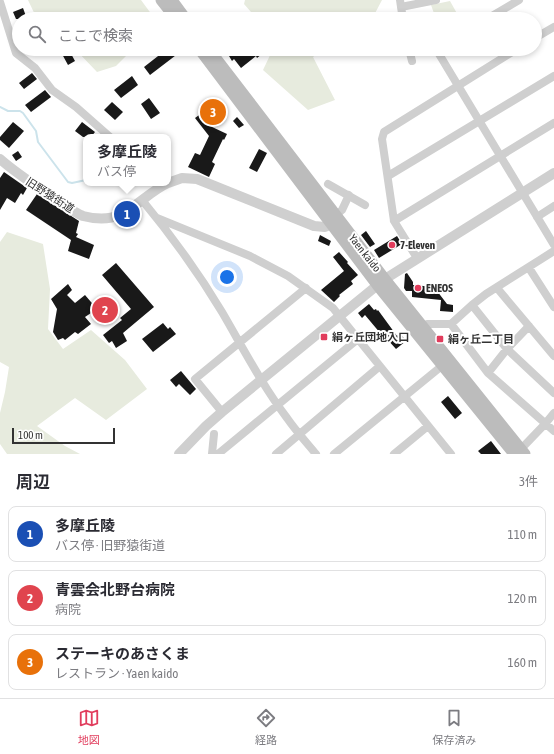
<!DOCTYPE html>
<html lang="ja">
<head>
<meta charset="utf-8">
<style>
	body { margin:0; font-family:"Asap Condensed","Noto Sans JP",sans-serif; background:#f7f7f7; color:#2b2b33 }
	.scale { position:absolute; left:12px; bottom:10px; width:103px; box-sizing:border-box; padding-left:4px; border:2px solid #323232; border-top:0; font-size:11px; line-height:14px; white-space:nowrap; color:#323232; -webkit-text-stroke:3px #fff; paint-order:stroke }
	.you { position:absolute; left:227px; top:277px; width:14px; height:14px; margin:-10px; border:3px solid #fff; border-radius:50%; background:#1a73e8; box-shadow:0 0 0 6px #1a73e833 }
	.badge { display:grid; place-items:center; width:26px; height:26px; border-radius:50%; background:#e13c5c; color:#fff; font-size:13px; font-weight:700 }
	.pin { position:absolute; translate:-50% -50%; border:2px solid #fff; box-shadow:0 1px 4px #0006 }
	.popup { position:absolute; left:83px; top:134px; width:88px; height:52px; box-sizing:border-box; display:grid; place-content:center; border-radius:8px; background:#fff; filter:drop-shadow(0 1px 3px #0005); font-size:13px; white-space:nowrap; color:#7c7c81 }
	.popup b { font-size:15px; color:#2b2b33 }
	.popup::after { content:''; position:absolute; left:50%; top:100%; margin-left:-8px; border:8px solid transparent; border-top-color:#fff }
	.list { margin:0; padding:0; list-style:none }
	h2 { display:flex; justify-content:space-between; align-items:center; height:52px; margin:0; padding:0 16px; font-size:17px }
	h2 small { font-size:13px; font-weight:400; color:#7c7c81 }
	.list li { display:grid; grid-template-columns:26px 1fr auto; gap:12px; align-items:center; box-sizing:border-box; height:56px; margin:0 8px 8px; padding:0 8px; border:1px solid #e1e1e2; border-radius:8px }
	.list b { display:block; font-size:15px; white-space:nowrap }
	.list p { margin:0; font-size:13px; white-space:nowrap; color:#7c7c81 }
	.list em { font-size:13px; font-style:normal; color:#7c7c81 }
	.icon { flex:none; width:22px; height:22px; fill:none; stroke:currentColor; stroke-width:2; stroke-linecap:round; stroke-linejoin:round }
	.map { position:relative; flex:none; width:554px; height:454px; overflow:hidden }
	.search { position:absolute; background:#fff; box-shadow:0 2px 6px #0003; left:12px; right:12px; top:12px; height:44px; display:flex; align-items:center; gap:10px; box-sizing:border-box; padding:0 14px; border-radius:22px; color:#7c7c81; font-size:15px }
	.sheet { height:244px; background:#fff }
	nav { display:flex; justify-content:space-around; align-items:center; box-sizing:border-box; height:56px; border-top:1px solid #e1e1e2; background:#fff; font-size:11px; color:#7c7c81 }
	nav a { display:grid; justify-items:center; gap:2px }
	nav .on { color:#e13c5c }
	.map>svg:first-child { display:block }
	.green { fill:#e7ebde }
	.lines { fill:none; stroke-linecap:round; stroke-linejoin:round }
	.stream { stroke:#cce3eb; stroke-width:2 }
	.building { fill:#191919 }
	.minor { stroke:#cfcfcf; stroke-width:8 }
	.tertiary { stroke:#cfcfcf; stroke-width:10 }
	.secondary { stroke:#bcbcbc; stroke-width:11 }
	.poi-dot { fill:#e13c5c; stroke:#fff; stroke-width:1.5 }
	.labels { text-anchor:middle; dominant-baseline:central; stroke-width:4; stroke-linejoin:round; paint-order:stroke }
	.street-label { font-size:11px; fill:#323232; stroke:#fff }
	.poi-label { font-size:11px; font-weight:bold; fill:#323232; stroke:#fff; text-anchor:start }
</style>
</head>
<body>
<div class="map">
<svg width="554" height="454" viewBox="0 0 554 454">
	<rect width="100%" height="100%" fill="#fff"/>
	<!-- green -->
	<path class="green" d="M28,0h113l14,19h-103v-1l-15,1z
		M245,0h137l-10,19h-115l-13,-15z
		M450,1l9,16 -3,2h-20l-5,-14z
		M75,49h58l-17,17 -19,6z
		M273,49h50l-10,8 22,43 -27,10 -45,-40z
		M7,232l36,12 7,45 -2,40 15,20 28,-19 34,30 22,29 -41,31 -31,-22 -38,28 28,20 15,8h-73l-7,-10v-31l5,-21 4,-25 -9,-5v-120z"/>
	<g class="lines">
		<!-- stream -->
		<path class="stream" d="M0,107l8,4h12l3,2 13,18 2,11 30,40 4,1 14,-3
			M124,183l6,5"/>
	</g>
	<!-- building -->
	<path class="building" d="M23,8l4,11h-11l-3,-7z
		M211,12l5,7h-14z
		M167,49h17l-34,26 -6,-8z
		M238,49h20l4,5 -5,4 -1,-2 -15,12 -7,-9 -2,2 -3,-5z
		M69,50l6,11 -7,4 -6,-11z
		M32,73l5,6 -13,10 -5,-6z
		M132,76l6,9 -17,13 -7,-8z
		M45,90l6,7 -20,15 -6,-7z
		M149,98l11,15 -9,6 -10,-15z
		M214,101l11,14 -15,11 17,8 -3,6 -1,-1 -11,23 3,2 -6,13 -21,-10 7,-14 5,2 9,-19 -14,-18 15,-11 -2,-2z
		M112,102l11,10 -8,8 -11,-10z
		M237,117l7,8 -5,3 -6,-7z
		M13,122l11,9 -15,17 -9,-8v-3z
		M82,122l13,10 -4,5h-8l-8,-6z
		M259,149l8,4 -10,19 -8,-4z
		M18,151l4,6 -6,4 -4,-6z
		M4,172l23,16 -4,7 -2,-2 -6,10 -8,-5 -7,12v-32z
		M37,194l42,27 -3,12 2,1 -2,3 18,8 -5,14 -21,-8 3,-11 -45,-30z
		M366,231l9,13 -5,3 -9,-12z
		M320,235l11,6 -2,5 -11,-5z
		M397,236l5,8 -23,14 -5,-8z
		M339,252l9,10 -1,1 11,12 -7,6 2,3 -14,11 1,1 -6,6 -13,-12 23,-19 -11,-14z
		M116,263l38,44 -31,26 4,8 -11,7 -4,-7 -3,2 -6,-8 19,-15 -2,-2 11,-9 -29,-34z
		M407,273l6,9v3l21,2 13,17 6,1v7l-13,-1 1,-11 -29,-3v-6h-6l-2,-3 1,-14z
		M68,284l4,6 -5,5 8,8 10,-8 12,14 -12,8 6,7 -13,10 -3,-2 -10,8 -2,-2 -5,2 -5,-8 4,-23 -6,-10z
		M369,304l5,6 2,-1 1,2 1,-1 19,26 3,-3 6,8 -10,8 -9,-10 -1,1 -21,-25 -3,3 -4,-5z
		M163,323l5,6 2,-2 6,7 -23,18 -11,-13z
		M181,371l15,18 -6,6 -11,-11 -3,3 -6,-7z
		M448,396l14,17 -7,6 -14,-17z
		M491,441l10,13h-20l-3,-3z"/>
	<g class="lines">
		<!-- minor -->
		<path class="minor" d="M400,0l1,7 35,-7
			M0,2l16,51 19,15 17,22 24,17 34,30
			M401,7l2,12
			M487,19l32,-19
			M535,38l19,-11
			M409,49l3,12
			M439,49v5l115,191
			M388,176l166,-100
			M328,184l37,21
			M142,200c29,35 56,72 80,112 21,36 40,73 65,106 9,13 19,24 29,36
			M336,215l6,-5 7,-15
			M537,217l17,-11
			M157,218l93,38 38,20 45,32 118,146
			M394,221l160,-98
			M417,258l-23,-37 -12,-82 2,-7 133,-83
			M529,268l25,39
			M497,288l57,68
			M472,305l14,-11 68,-43
			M451,324l21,-19 35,44 47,44
			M423,326l4,-2h24l37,49 66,58
			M488,373l19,-24 22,-23
			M222,412l-27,-33 111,-91
			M521,449l24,-25 9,-11
			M212,454l2,-20
			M218,454l140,-115
			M276,454l104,-88
			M334,454l109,-89
			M394,454l34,-28"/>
		<!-- tertiary -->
		<path class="tertiary" d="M0,159c17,15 36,27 54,39 10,6 19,14 29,18 11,3 26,4 36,-1 18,-8 31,-24 49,-32
			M168,183l14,-5 15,1 117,47 11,1 14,-6
			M179,454l27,-28 16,-14 163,-133 169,-106"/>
		<!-- secondary -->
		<path class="secondary" d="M161,0l15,19
			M172,0l14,19
			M199,49l178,236 137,169
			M209,49l176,230 140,175"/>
	</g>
	<!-- markers -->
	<g class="poi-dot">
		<circle cx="392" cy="245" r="4"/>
		<circle cx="418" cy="288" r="4"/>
		<rect x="320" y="333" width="8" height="8" rx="2"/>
		<rect x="436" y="335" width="8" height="8" rx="2"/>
	</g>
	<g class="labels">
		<!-- street labels -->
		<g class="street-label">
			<text transform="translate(50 195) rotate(33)">旧野猿街道</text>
			<text transform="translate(365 253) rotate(52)">Yaen kaido</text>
		</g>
		<!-- poi labels -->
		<g class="poi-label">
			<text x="400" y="245">7-Eleven</text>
			<text x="426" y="288">ENEOS</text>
			<text x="332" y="337">絹ヶ丘団地入口</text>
			<text x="448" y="339">絹ヶ丘二丁目</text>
		</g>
	</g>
</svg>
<div class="scale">100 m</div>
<div class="you"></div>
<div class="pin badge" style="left:127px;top:214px;background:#1a4fb4">1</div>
<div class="popup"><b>多摩丘陵</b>バス停</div>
<div class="pin badge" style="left:105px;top:310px;background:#e0444e">2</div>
<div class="pin badge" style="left:213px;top:112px;background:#e8710a">3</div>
<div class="search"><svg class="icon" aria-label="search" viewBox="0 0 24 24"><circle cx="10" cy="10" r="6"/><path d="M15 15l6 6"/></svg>ここで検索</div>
</div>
<section class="sheet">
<h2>周辺<small>3件</small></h2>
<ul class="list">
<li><span class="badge" style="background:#1a4fb4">1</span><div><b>多摩丘陵</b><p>バス停 · 旧野猿街道</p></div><em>110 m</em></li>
<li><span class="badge" style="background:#e0444e">2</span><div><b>青雲会北野台病院</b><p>病院</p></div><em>120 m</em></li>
<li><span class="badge" style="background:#e8710a">3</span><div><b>ステーキのあさくま</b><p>レストラン · Yaen kaido</p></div><em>160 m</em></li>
</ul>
</section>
<nav>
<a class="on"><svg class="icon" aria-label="map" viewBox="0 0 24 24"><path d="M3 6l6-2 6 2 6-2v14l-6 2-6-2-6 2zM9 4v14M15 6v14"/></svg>地図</a>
<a><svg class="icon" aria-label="directions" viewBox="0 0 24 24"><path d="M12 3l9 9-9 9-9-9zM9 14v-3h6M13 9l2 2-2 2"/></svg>経路</a>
<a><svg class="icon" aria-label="saved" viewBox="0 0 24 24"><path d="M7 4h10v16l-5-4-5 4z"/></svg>保存済み</a>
</nav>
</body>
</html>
